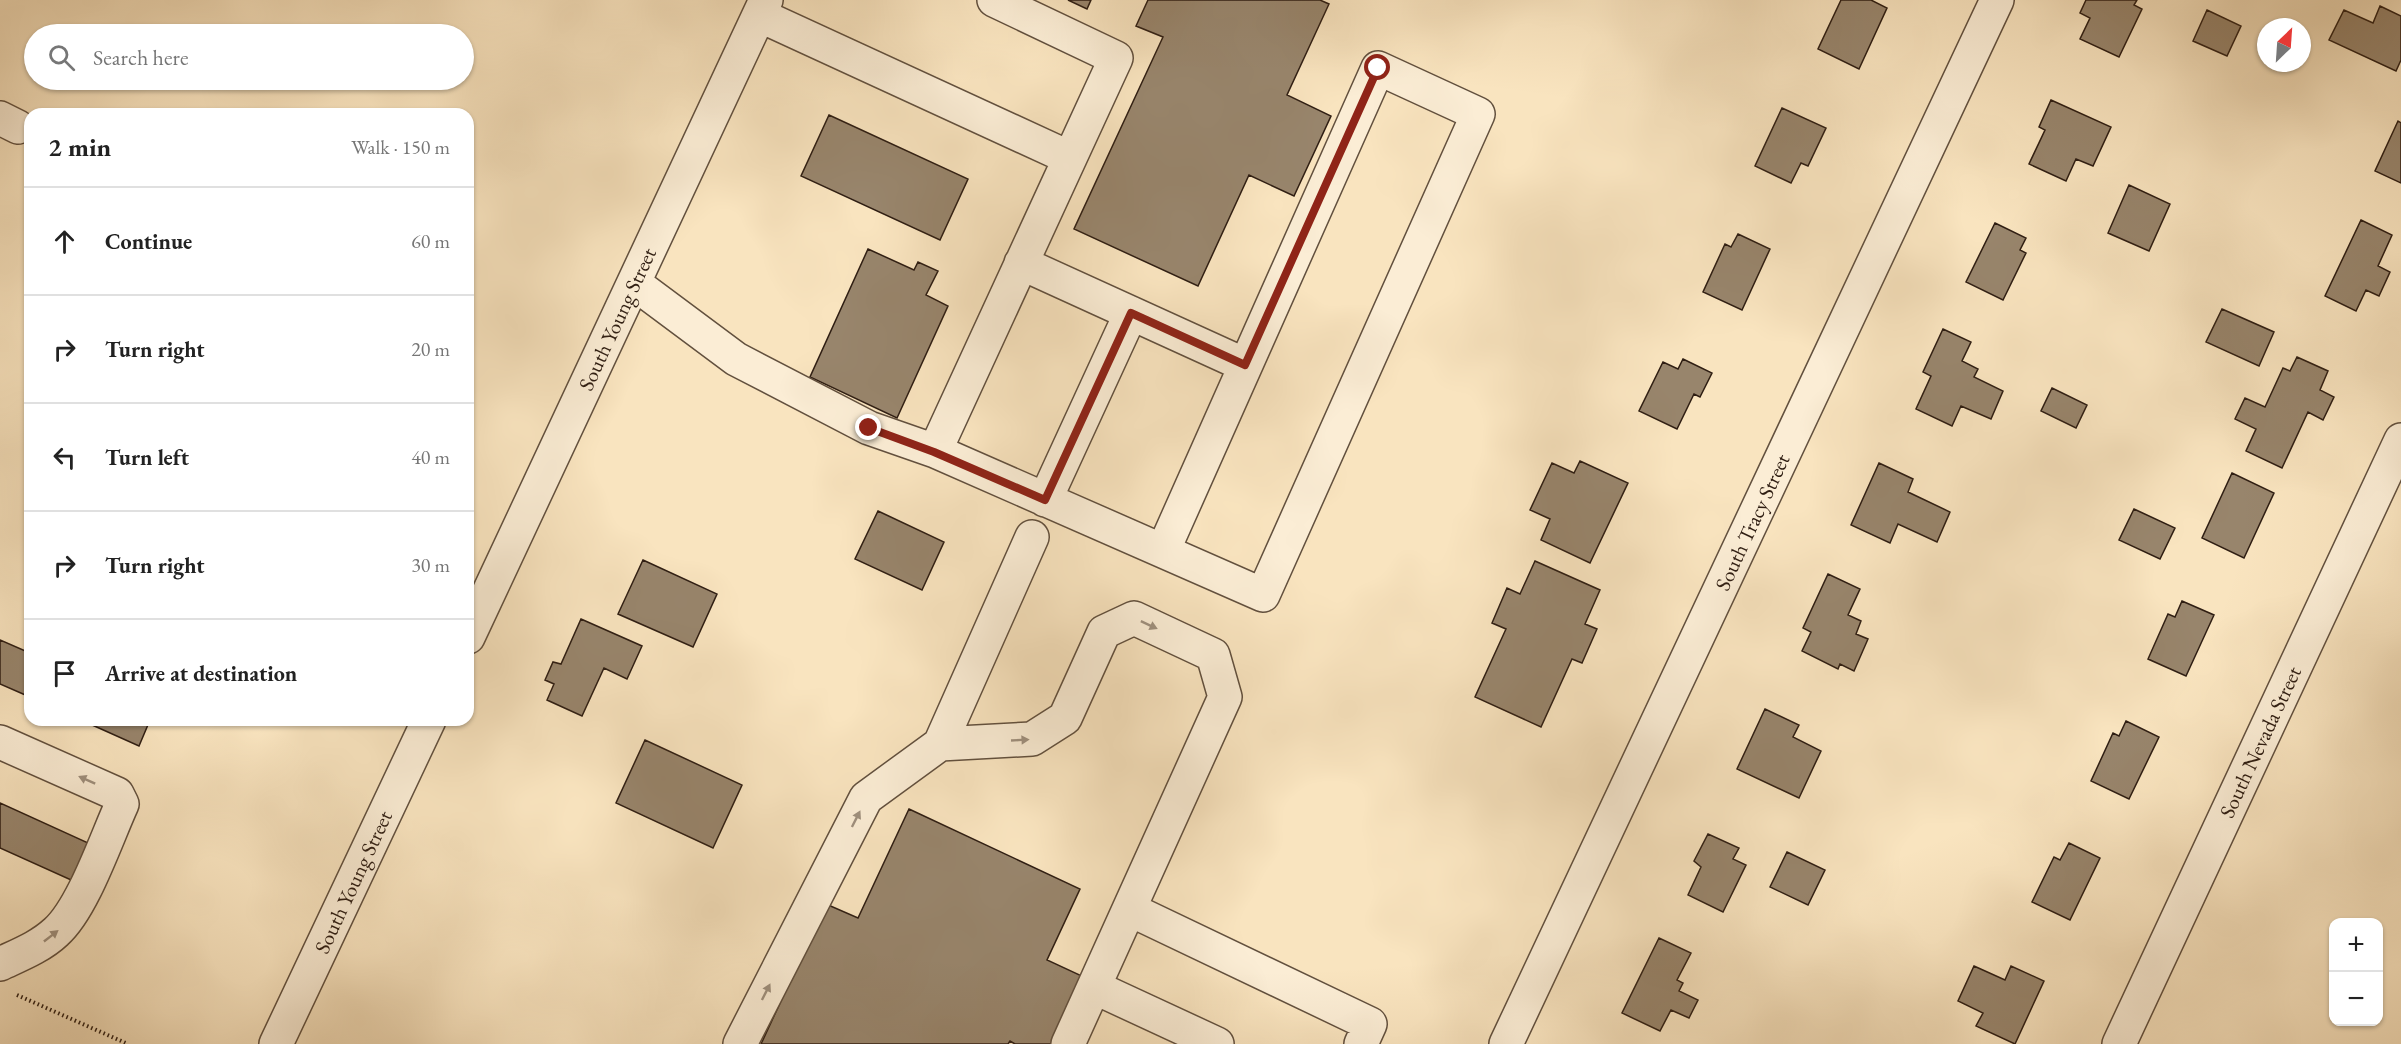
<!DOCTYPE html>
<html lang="en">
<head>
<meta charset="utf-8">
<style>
	body { margin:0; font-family:"EB Garamond",serif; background:#f2f2f2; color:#222 }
	.controls { position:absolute; right:18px; bottom:18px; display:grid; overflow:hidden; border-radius:12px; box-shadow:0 2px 4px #0004 }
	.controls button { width:54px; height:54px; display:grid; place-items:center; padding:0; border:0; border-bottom:2px solid #e0e0e0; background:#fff; color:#222; font:30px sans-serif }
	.compass { position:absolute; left:2257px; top:18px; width:54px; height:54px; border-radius:50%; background:#fff; box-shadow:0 2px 4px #0004; rotate:25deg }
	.stop { position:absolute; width:18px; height:18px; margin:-14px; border:4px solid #8f2418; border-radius:50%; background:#fff }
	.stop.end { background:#8f2418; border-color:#fff; box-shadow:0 2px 6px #0008 }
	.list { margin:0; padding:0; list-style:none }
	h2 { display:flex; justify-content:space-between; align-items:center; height:78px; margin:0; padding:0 24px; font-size:26px }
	h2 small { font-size:20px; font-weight:400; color:#767676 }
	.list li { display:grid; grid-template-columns:39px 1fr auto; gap:18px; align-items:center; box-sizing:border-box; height:108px; padding:0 24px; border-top:2px solid #e0e0e0 }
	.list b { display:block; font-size:22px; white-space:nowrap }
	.list em { font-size:20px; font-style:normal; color:#767676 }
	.icon { flex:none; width:33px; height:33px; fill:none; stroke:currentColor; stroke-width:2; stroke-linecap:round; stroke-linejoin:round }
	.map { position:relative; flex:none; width:2401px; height:1044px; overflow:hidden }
	.search { position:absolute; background:#fff; box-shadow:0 2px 4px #0004; left:24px; top:24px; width:450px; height:66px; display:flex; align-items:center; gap:15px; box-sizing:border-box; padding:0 21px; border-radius:33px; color:#767676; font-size:22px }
	.panel { position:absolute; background:#fff; box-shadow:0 2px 4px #0004; left:24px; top:108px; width:450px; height:618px; border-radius:18px }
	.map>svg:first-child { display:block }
	.building { fill:#98856c; stroke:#2f1e13; stroke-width:1.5 }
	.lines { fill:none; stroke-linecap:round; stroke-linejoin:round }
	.minor-casing { stroke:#62503e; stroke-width:36 }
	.path { stroke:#2f1e13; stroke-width:4; stroke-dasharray:1.5 3; stroke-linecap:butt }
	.minor { stroke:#fbedd5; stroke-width:33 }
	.oneway { fill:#9f907e }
	.route { stroke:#8f2418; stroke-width:8 }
	.labels { text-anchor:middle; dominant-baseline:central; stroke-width:4.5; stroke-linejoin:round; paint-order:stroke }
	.street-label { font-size:21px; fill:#2f1e13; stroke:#fbedd5 }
</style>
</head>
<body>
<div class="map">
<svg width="2401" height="1044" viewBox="0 0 2401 1044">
	<rect width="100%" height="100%" fill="#f9e4bf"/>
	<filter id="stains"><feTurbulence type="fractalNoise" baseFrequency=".00333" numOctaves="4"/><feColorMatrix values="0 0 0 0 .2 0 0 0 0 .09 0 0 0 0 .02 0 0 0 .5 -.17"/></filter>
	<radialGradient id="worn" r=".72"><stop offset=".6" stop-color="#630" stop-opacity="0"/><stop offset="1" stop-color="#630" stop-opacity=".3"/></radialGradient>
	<!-- building -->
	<path class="building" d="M1068,0h23l-4,9z
		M1148,0h172l9,4 -42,91 44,21 -37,80 -45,-21 -51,111 -124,-57 89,-192 -27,-11z
		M1841,0h30l16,8 -28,61 -41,-20z
		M2086,0h51l-3,5 8,4 -23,48 -39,-18 10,-21 -10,-5z
		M2380,6l21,10v44l-5,11 -67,-31 15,-30 29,13z
		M2207,10l34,16 -14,30 -34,-15z
		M2051,100l60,27 -18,39 -17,-7 -10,22 -37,-17 16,-34 -6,-3z
		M1782,108l44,20 -18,38 -7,-3 -10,20 -36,-17z
		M829,115l139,64 -28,61 -139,-64z
		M2398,121l3,2v60l-26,-12z
		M2129,185l41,19 -21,47 -41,-18z
		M2361,220l31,15 -14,31 12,6 -11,24 -13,-6 -10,21 -31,-15z
		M1995,223l31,15 -6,12 6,3 -23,47 -37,-18z
		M1738,234l32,15 -28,61 -39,-18 22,-48 6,3z
		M868,249l46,21 4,-8 20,9 -12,24 22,11 -51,112 -87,-41z
		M2222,309l52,23 -15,34 -53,-24z
		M1943,329l28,13 -9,19 16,8 -4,8 29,14 -12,28 -30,-13 -9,20 -36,-17 15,-33 -8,-4z
		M2297,357l31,14 -8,19 14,7 -11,23 -15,-8 -26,56 -36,-17 10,-22 -21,-10 10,-21 20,9 18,-39 7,3z
		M1683,359l29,14 -12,24 -6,-3 -17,35 -38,-18 24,-49 15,7z
		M2052,388l35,17 -11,23 -35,-17z
		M1580,461l48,22 -38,80 -49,-23 9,-21 -20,-9 22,-47 22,10z
		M1879,463l34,16 -5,13 42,20 -13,30 -39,-18 -8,19 -39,-18z
		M2232,473l42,20 -30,65 -42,-20z
		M2134,509l41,19 -15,31 -41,-19z
		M878,511l66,31 -22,48 -67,-31z
		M643,560l74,34 -24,53 -75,-33z
		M1535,561l65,29 -15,34 12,5 -15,34 -10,-4 -31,68 -66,-30 31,-68 -14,-6 15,-35 13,6z
		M1828,574l32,15 -12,26 13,6 -5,13 12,5 -14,32 -14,-7 -2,5 -36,-18 9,-19 -8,-4z
		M2182,601l32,14 -28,61 -38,-17 20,-45 7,3z
		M581,619l61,27 -15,33 -23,-11 -22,48 -35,-16 7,-16 -9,-4 8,-18 8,2z
		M0,640l30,13v44l-30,-13z
		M1765,709l34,16 -6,12 28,14 -22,47 -62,-29z
		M81,720h69l-11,26z
		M2126,721l33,16 -30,62 -38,-18 22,-48 6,3z
		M645,740l97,45 -29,63 -97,-45z
		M0,803l97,44 -17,37 -80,-36z
		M909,809l171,80 -33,71 37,17 -31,67h-38l-5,-3 -2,3h-247l65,-140 32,14z
		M1708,834l31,14 -6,11 13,6 -23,47 -35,-17 13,-28 -7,-6z
		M2069,843l31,15 -30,62 -38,-18 22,-45 6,3z
		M1787,852l38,18 -17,35 -38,-18z
		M1659,938l32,15 -14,27 6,3 -4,8 19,9 -9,18 -18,-8 -11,21 -38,-18z
		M1974,966l31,14 6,-14 33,15 -29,63 -39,-18 7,-13 -25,-12z"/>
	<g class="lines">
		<!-- minor casing -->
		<g class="minor-casing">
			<path id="minor" d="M759,15l311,143
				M0,118l18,9
				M1021,263l224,102
				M634,283l102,76 133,69 66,23 181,-393 -122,-58
				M935,451l328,144 215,-481 -100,-46 -215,483
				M1045,500l86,-187
				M468,637l298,-637
				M0,742l117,52 5,10c-16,35 -39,104 -66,128 -16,15 -37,23 -56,32
				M940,744l92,-207
				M1129,909l241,115 -9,20
				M1094,987l123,57
				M276,1044l153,-324
				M740,1044l126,-246 74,-54 92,-5 33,-21 39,-86 30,-14 79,37 12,42 -157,347
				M1506,1044l491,-1044
				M2119,1044l282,-604"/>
		</g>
		<!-- path -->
		<path class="path" d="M17,995l111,49"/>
		<!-- minor -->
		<use href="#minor" class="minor"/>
	</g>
	<!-- one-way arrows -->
	<defs><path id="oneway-solid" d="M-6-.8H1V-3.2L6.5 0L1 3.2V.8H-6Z" transform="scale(1.5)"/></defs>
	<g class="oneway">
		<use href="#oneway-solid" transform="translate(1149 625) rotate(25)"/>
		<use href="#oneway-solid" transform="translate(1020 740) rotate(-3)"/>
		<use href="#oneway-solid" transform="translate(87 780) rotate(-156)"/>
		<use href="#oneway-solid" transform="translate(856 819) rotate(-63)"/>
		<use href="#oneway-solid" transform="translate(51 936) rotate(-38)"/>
		<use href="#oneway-solid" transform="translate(766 992) rotate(-63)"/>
	</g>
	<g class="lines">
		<!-- route -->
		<path class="route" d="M869,428l65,24 111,48 86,-187 114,52 133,-297"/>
	</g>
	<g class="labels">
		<!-- street labels -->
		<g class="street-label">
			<text transform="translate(617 319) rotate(-65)">South Young Street</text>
			<text transform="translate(1752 522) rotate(-65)">South Tracy Street</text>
			<text transform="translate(2260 742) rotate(-65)">South Nevada Street</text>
			<text transform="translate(353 882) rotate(-65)">South Young Street</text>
		</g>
	</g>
	<rect width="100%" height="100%" filter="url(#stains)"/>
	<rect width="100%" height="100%" fill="url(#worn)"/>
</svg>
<div class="controls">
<button>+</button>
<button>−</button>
</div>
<svg class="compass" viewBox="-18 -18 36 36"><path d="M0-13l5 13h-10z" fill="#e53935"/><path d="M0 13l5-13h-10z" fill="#767676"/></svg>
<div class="stop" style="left:1378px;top:68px"></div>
<div class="stop end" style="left:869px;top:428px"></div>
<div class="search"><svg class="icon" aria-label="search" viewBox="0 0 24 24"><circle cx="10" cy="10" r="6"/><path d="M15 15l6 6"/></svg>Search here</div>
<section class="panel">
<h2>2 min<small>Walk · 150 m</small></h2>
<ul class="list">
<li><svg class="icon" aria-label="ahead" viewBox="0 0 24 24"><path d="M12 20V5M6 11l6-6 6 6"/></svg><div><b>Continue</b></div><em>60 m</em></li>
<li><svg class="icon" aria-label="right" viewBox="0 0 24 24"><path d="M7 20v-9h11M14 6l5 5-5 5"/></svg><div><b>Turn right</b></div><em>20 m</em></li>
<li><svg class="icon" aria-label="left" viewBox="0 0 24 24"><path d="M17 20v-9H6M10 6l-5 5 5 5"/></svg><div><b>Turn left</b></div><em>40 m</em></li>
<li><svg class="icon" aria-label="right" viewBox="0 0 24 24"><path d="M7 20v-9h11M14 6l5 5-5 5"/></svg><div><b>Turn right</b></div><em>30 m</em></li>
<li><svg class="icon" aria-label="arrive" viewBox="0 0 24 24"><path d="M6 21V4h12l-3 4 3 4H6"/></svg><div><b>Arrive at destination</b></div></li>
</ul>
</section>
</div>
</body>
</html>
